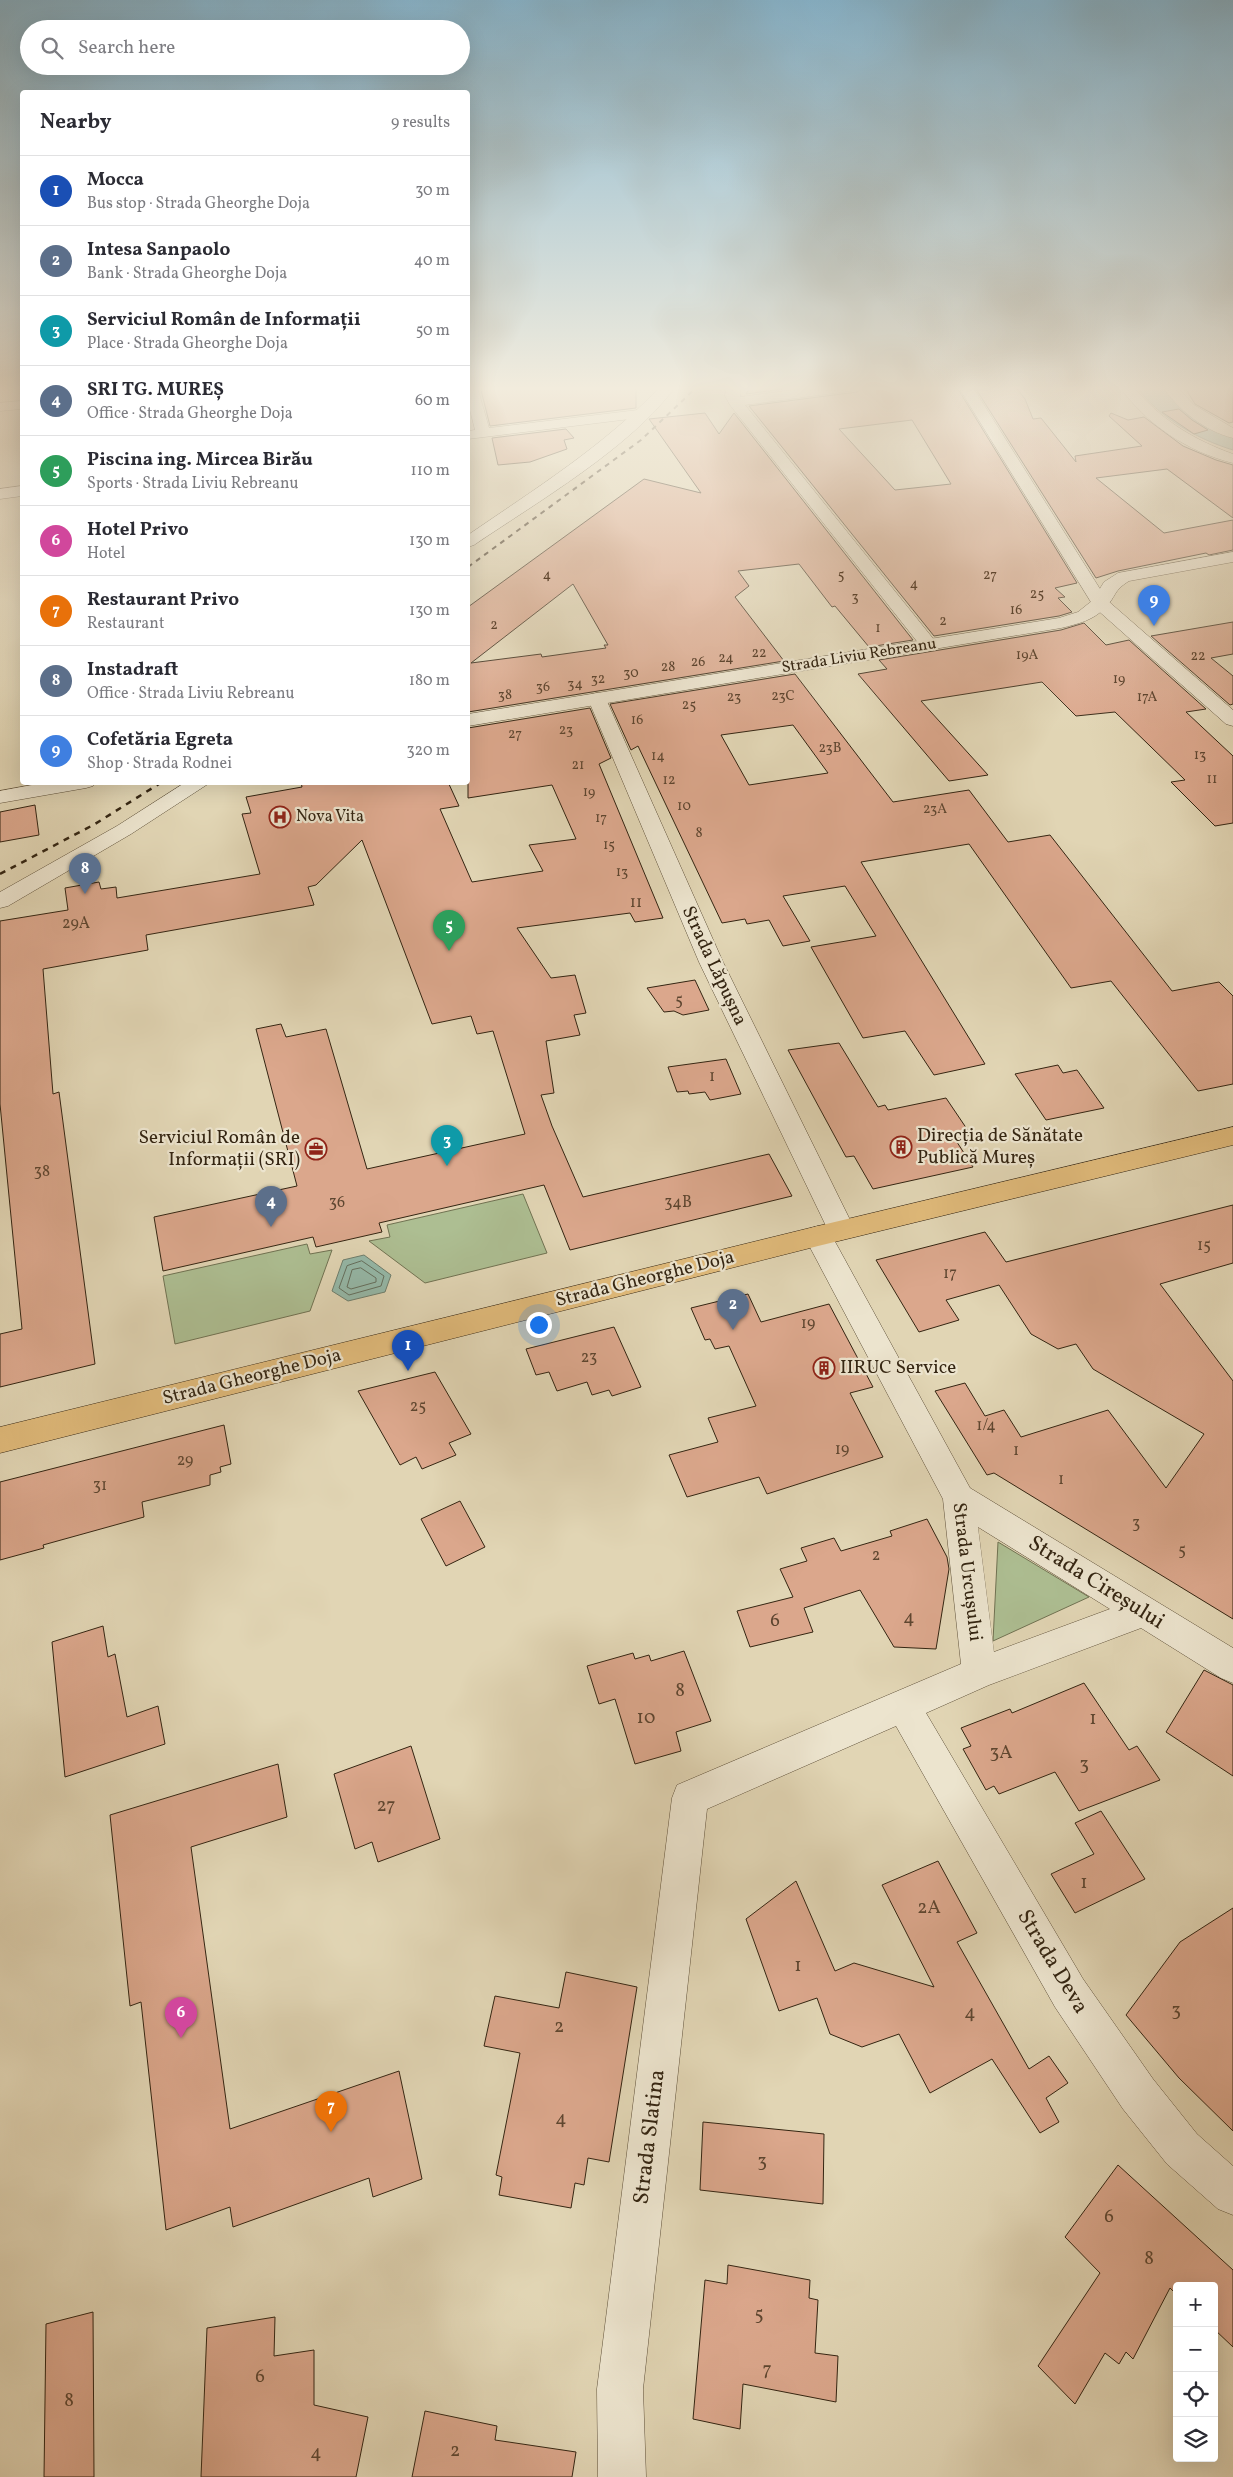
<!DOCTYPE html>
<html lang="en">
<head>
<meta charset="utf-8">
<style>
	body { margin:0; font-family:Vollkorn,serif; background:#f7f7f7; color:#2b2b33 }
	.controls { position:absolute; right:15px; bottom:15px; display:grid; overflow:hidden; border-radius:5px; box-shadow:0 5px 20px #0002 }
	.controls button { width:45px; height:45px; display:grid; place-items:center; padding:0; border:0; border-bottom:1px solid #e1e1e2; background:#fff; color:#2b2b33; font:25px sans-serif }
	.you { position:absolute; left:538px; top:1324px; width:18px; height:18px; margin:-12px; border:4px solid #fff; border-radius:50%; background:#1a73e8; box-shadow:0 0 0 8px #1a73e833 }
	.badge { display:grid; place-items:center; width:32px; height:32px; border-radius:50%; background:#8f2418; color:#fff; font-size:16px; font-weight:700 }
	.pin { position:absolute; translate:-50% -41px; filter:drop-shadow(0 1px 2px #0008) }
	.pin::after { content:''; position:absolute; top:26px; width:18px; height:15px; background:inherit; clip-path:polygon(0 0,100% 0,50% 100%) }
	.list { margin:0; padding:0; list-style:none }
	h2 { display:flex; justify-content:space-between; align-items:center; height:65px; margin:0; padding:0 20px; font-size:21px }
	h2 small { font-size:16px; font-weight:400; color:#7c7c81 }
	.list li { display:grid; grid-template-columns:32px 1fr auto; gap:15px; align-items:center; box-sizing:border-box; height:70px; padding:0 20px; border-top:1px solid #e1e1e2 }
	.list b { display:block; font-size:19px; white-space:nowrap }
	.list p { margin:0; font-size:16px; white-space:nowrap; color:#7c7c81 }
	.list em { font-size:16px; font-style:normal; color:#7c7c81 }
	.icon { flex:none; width:28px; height:28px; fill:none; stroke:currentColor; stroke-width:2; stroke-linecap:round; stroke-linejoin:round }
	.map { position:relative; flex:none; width:1233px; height:2477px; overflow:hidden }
	.search { position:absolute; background:#fff; box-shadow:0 5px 20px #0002; left:20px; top:20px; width:450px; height:55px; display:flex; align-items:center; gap:12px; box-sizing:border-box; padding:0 18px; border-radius:28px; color:#7c7c81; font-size:19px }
	.panel { position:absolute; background:#fff; box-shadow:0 5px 20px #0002; left:20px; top:90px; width:450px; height:695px; border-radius:5px }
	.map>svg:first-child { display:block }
	.green { fill:#adbe92; stroke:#707252 }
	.water { fill:#95b9a9; stroke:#6e7e6d }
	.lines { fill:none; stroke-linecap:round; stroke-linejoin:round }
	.shore { stroke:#646f5e; stroke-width:1 }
	.building { fill:#dba78c; stroke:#342512; fill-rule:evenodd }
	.minor-casing { stroke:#5f513a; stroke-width:1 }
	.tertiary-casing { stroke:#5f513a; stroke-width:1 }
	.primary-casing { stroke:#342512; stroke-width:1 }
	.minor { fill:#ece4ce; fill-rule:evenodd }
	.tertiary { fill:#ece4ce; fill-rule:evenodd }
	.primary { fill:#e0ba7a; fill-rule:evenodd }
	.rail-far1 { stroke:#342512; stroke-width:2; stroke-dasharray:5 5; stroke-linecap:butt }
	.rail { stroke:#342512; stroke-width:2.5; stroke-dasharray:6 6; stroke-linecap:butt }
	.labels { text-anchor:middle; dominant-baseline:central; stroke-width:4.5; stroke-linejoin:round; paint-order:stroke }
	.far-number-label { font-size:14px; fill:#5e4630 }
	.far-street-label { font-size:16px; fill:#342512; stroke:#ece4ce }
	.far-poi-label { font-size:16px; fill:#342512; stroke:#ece4ce; text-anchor:start }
	.number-label { font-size:16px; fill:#5e4630 }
	.street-label { font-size:19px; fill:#342512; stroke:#ece4ce }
	.poi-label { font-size:19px; fill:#342512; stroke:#ece4ce; text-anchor:start }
	.near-number-label { font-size:19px; fill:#5e4630 }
	.near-street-label { font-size:22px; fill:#342512; stroke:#ece4ce }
</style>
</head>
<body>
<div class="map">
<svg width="1233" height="2477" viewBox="0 0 1233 2477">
	<rect width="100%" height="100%" fill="#e1d5b4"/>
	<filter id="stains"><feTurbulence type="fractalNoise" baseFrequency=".004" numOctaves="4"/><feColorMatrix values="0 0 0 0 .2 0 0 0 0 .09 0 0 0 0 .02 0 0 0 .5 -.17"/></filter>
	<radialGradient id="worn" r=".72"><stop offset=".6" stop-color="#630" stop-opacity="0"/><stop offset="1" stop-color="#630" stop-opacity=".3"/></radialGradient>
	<!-- green -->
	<path class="green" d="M523,1194l24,59 -122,30 -56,-42 21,-4 -3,-12z
		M307,1244l3,10 22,-4 -22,61 -135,33 -12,-68z
		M998,1542l91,55 -96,44z"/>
	<!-- water -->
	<path class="water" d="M1136,386h25l20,21 52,30v13c-36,-11 -75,-33 -97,-64z
		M364,1255l27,20 -6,17 -37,9 -16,-10 11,-31z"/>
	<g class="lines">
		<!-- shore -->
		<path class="shore" d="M362,1261l22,15 -3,10 -32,9 -10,-7 8,-22z
			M361,1268l15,10v4l-25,7 -4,-2 5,-17z"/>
	</g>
	<!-- building -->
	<path class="building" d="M480,386h156v22l-146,18z
		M751,386h54l-59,8z
		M866,386h90l121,197 -22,5 10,9 -7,1 14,14 -13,4 -125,20 -185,-230 108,-14zM912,420l39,64 -56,6 -56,-61z
		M974,386h41l10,13 8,20 8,-1 35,44 -1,-6 67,-10 -33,-30 2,-3 17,7 16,-3 39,29 33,14 17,5v53l-66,-49 -71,9 68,55 69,-13v30l-24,5 -3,-2 -88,18 -22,7z
		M1184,386h49v36l-4,1 -34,-19z
		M1179,409l13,11 16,10 -14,4 -32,-22z
		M705,413l14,21 15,-21 179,227 -44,7 -34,-41 -3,1 -33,-43 -61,7 11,15 -14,11 49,64 -316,51v-105l176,-128 57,14 -52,-74zM573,584l35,61h-4l2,3 -64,9 -1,-3 -70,9z
		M566,429l8,9 -10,2 3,9 -37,13 -32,3 -6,-27z
		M1233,622v32l-22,4 22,18v28l-3,1 -79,-69z
		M1084,623l22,22 23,-5 77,69 -20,3 47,44v67l-18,3 -44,-44 14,-2 -70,-68 -39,4 -34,-34 -121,19 67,74 -39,6 -91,-107 29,-5 -8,-9 182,-30z
		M795,674l98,128 76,-12 39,52 42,-7 122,156 47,-9 14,14v88l-35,7 -87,-110 -40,7 -102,-144 -108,18 124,202 -51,11 -29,-44 -42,7 -52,-91 65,-11 -31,-50 -62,10 27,45 -27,5 -14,-26 -22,4 -2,-5 -23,4 -84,-177 -7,4 -21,-46zM793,725l35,48 -79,12 -28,-50z
		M590,708l21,50 -12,6 64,154 -28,4 -5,-9 -113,15 34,50 24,-3 11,38 -12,2 6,20 -34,6 8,52 -13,2 11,31 31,71 186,-43 23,42 -222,54 -26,-65 -165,38 3,9 -66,15 -3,-10 -150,34 -9,-54 143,-31 -41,-157 25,-5 5,13 40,-8 41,140 158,-35 -32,-103 -16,3 -6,-18 -39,8 -70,-184 -46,45 -8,2 6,18 -168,30 2,15 -105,19 10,125 6,-2 36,272 -95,23v-53l22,-5 -22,-225v-183l68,-11 -3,-22 34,-6 2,7 15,-2 1,11 143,-24 -18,-60 9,-1 -5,-16 56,-10 -1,-5h147l11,24 -19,3 32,73 71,-11 -14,-26 47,-6 -24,-54 -84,13v-70z
		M35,805l4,30 -39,7v-30z
		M695,980l14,30 -26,5 -9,-4 -10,1 -17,-24z
		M839,1043l39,64 7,-2 3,5 58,-12 25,37 -16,4 18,28 -100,22 -19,-33 -8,1 -58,-107z
		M726,1059l15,35 -31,6 -5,-8 -16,2 -1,-3 -11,1 -9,-25z
		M1058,1065l5,8 14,-3 27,38 -58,12 -31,-46z
		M1233,1205v58l-73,21 73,97v238l-239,-146 -7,2 -52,-84 30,-8 20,33 19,-6 17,27 87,-27 58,78 38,-54 -111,-65 -17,-25 -18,5 -27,-15 -32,-49 -53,15 13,20 -40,12 -43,-72 109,-28 21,30z
		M748,1294l13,28 68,-18 44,83 -23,6 33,64 -116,37 -8,-17 -72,20 -18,-42 49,-13 -10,-24 48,-12 -27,-60 -14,3 -5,-10 -5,1 -14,-32z
		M614,1327l27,60 -29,9 -3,-6 -17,5 -5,-13 -30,9 -8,-19 -13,3 -10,-26z
		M435,1372l36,62 -22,9 7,12 -34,14 -6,-12 -16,8 -42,-74z
		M224,1425l7,39 -11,3 1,5 -11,3v10l-68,17 2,15 -101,28 1,3 -44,12v-78z
		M460,1501l25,46 -39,19 -25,-47z
		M927,1519l20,38 2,12 -13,80 -42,-2 -34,-57 -56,18 9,24 -63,15 -13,-36 56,-14 -13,-28 27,-8 -6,-13 33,-10 7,13 51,-15 -2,-5z
		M103,1626l5,31 7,-3 12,63 31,-11 7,38 -100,33 -13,-135z
		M684,1651l27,70 -35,11 5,19 -46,13 -20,-65 -16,5 -12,-38 46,-13 2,6 14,-4 2,6z
		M1204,1670l29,15v91l-67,-44z
		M1084,1683l45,67 8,-4 23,34 -81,31 -24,-39 -56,22 -5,-8 -8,4 -23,-41 8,-3 -10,-18 49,-19 2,4z
		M411,1746l29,93 -62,23 -6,-20 -17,7 -21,-75z
		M278,1764l9,53 -96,30 39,282 169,-58 23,108 -49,18 -4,-19 -136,49 -3,-20 -64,23 -25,-228 -11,4 -20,-191z
		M1101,1811l44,68 -70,34 -24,-39 43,-20 -19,-31z
		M938,1861l39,72 -20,9 72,127 20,-13 19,27 -22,15 13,24 -19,11 -48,-74 -62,34 -31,-59 -37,13 -32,-13 -13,-36 -38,13 -33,-92 50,-38 39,90 19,-8 80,24 -52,-102z
		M1233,1908v223l-54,-53 -53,-63 54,-73z
		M566,1972l71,15 -28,175 -21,-4 -4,27 -9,-2 -4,25 -72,-13 3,-18 -6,-2 24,-122 -36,-7 11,-50 64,12z
		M703,2122l121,12 -1,70 -123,-14z
		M1118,2165l115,105v77l-19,-18v-43h-37v9l-7,-7 -37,71 -7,-7 -7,12 -14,-11 -30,51 -37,-38 62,-93 -35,-36z
		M728,2265l82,15 -1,18 9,2 -3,53 23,3 -2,46 -93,-18 -3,45 -47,-10 12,-139 22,4z
		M93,2312l1,165h-50l2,-153z
		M275,2317l-1,39 40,-6v55l54,12 -12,60h-155l6,-149z
		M425,2411l72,15 -2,14 81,12 -4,25h-160z"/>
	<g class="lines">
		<!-- minor casing -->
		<g class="minor-casing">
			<path id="minor" d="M468,386h9l12,42 157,-19 7,4 -7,4 -178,22v-8l7,-1 -7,-28z
				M727,386h14l-1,11 82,-11h42l-7,4 -112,15 190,236 3,4 -3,4h-12l-193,-244 -5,-9z
				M958,386h14l135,214 126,110v16l-7,-2 -132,-117z
				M1119,386h14c26,33 61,54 100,68v9c-45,-11 -87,-39 -114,-77z
				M1162,386h14l18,19 39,23v10c-28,-7 -55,-28 -71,-52z
				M22,401v8l-22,2v-8z
				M22,486v10l-22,3v-10z
				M597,693l7,2 2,4 117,263 132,268 -4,7 -10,3 -8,-2 137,250 263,160v35l-12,-5 -80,-50 -152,57 -63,28 157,266 70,100 44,55 36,32v49l-15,-6 -51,-45 -44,-55 -68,-102 -159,-281 -189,83 -64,580 3,88h-48l-1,-88 75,-591 5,-13 284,-121 -18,-165 -139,-263 4,-7 10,-3 9,2 -128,-266 -111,-263 2,-4zM978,1527l132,82 -116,43z"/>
		</g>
		<!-- tertiary casing -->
		<g class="tertiary-casing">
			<path id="tertiary" d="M661,386h15c-45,62 -139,116 -202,159l-6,2v-12c67,-46 136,-89 193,-149z
				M1233,552v10l-104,19c-16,10 -12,14 -23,26 -12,13 -28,17 -45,21l-593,98v-12l591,-96 19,-6 15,-12 11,-18 14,-9z
				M48,782h48l-3,4 -7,2 -86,15v-12z
				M186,782h25l-80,52 -123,72 -8,2v-16l117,-66z"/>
		</g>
		<!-- primary casing -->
		<g class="primary-casing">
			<path id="primary" d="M1233,1127v18l-415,101 -818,207v-26l818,-201z"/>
		</g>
		<!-- minor -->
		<use href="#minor" class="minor"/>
		<!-- tertiary -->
		<use href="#tertiary" class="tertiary"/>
		<!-- primary -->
		<use href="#primary" class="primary"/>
		<!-- rail-far1 -->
		<path class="rail-far1" d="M468,567l173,-127 57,-54"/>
		<!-- rail -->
		<path class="rail" d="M0,874l95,-50 67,-42"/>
	</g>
	<!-- sky -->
	<linearGradient id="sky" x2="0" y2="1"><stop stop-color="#87b6cf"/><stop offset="0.53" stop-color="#f2ecdd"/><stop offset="1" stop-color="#f2ecdd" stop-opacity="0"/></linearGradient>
	<rect width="1233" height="733" fill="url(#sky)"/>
	<!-- icons -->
	<defs>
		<g id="hospital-ring" transform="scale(1.125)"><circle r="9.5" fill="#ece4ce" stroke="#8f2418" stroke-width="1.5"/><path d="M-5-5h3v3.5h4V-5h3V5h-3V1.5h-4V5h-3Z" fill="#8f2418"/></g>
		<g id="building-ring" transform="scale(1.125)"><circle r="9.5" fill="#ece4ce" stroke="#8f2418" stroke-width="1.5"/><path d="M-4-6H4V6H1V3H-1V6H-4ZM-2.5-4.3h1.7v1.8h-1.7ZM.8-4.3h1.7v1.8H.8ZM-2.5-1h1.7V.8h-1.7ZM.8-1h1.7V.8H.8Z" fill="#8f2418"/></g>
		<g id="office-ring" transform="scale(1.125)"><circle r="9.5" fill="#ece4ce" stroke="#8f2418" stroke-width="1.5"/><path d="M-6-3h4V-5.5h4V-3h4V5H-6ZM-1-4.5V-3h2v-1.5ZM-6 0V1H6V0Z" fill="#8f2418"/></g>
	</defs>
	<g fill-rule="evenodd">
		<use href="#hospital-ring" x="280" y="817"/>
		<use href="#building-ring" x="901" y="1147"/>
		<use href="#office-ring" x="316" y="1149"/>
		<use href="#building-ring" x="824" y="1368"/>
	</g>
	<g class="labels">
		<!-- far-number labels -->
		<g class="far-number-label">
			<text x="547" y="575">4</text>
			<text x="841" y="575">5</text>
			<text x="990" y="575">27</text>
			<text x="914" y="584">4</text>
			<text x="1037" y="594">25</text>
			<text x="855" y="597">3</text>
			<text x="1016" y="610">16</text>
			<text x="943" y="621">2</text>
			<text x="494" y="625">2</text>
			<text x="878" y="628">1</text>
			<text x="759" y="653">22</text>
			<text x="1027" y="655">19A</text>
			<text x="1198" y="656">22</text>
			<text x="726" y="658">24</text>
			<text x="698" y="662">26</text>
			<text x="668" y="667">28</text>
			<text x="631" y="673">30</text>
			<text x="598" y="679">32</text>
			<text x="1119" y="679">19</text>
			<text x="575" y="684">34</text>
			<text x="543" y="687">36</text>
			<text x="505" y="695">38</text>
			<text x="783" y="696">23C</text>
			<text x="734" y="697">23</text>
			<text x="1147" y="697">17A</text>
			<text x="689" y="705">25</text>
			<text x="637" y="720">16</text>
			<text x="566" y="730">23</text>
			<text x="515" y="734">27</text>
			<text x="830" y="748">23B</text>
			<text x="1200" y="755">13</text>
			<text x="658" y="756">14</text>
			<text x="578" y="765">21</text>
			<text x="1212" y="779">11</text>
			<text x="669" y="780">12</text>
			<text x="589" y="792">19</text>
			<text x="684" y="806">10</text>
			<text x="935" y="809">23A</text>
			<text x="601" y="818">17</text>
			<text x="699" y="833">8</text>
			<text x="609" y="845">15</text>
			<text x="622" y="872">13</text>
		</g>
		<!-- far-street labels -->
		<g class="far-street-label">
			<text transform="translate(859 656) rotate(-9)">Strada Liviu Rebreanu</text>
		</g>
		<!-- far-poi labels -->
		<g class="far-poi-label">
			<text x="296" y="817">Nova Vita</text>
		</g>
		<!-- number labels -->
		<g class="number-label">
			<text x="636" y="903">11</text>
			<text x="76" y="924">29A</text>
			<text x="679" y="1001">5</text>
			<text x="712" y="1077">1</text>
			<text x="42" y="1172">38</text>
			<text x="337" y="1203">36</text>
			<text x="678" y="1203">34B</text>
			<text x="1204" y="1246">15</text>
			<text x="950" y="1274">17</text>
			<text x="808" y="1324">19</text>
			<text x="589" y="1358">23</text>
			<text x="418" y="1407">25</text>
			<text x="986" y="1426">1/4</text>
			<text x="842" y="1450">19</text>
			<text x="1016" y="1451">1</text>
			<text x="185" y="1461">29</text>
			<text x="1061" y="1480">1</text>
			<text x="100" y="1486">31</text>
			<text x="1136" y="1524">3</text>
			<text x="1182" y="1551">5</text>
			<text x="876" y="1556">2</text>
		</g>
		<!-- street labels -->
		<g class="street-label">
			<text transform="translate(714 966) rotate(65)">Strada Lăpușna</text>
			<text transform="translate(645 1279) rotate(-14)">Strada Gheorghe Doja</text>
			<text transform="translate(252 1377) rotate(-14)">Strada Gheorghe Doja</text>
			<text transform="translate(967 1572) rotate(83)">Strada Urcușului</text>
		</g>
		<!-- poi labels -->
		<g class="poi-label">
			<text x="917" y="1136">Direcția de Sănătate<tspan x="917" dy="22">Publică Mureș</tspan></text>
			<text x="300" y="1138" text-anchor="end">Serviciul Român de<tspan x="300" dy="22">Informații (SRI)</tspan></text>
			<text x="840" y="1368">IIRUC Service</text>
		</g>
		<!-- near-number labels -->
		<g class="near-number-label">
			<text x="909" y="1618">4</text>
			<text x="775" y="1621">6</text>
			<text x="680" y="1691">8</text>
			<text x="646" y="1718">10</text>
			<text x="1093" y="1719">1</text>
			<text x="1001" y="1753">3A</text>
			<text x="1084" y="1765">3</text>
			<text x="386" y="1806">27</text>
			<text x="1084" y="1883">1</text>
			<text x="929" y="1908">2A</text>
			<text x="798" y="1966">1</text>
			<text x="1176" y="2011">3</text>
			<text x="970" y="2013">4</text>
			<text x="559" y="2027">2</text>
			<text x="561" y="2119">4</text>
			<text x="762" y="2162">3</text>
			<text x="1109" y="2217">6</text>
			<text x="1149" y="2259">8</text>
			<text x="759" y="2315">5</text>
			<text x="767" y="2370">7</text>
			<text x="260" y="2377">6</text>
			<text x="69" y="2401">8</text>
			<text x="455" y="2451">2</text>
			<text x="316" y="2453">4</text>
		</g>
		<!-- near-street labels -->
		<g class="near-street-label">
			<text transform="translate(1096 1583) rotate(32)">Strada Cireșului</text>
			<text transform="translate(1052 1962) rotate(59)">Strada Deva</text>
			<text transform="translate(650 2137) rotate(-83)">Strada Slatina</text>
		</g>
	</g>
	<rect width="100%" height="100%" filter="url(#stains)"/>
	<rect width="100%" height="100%" fill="url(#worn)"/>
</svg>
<div class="controls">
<button>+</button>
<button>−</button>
<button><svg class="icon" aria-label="locate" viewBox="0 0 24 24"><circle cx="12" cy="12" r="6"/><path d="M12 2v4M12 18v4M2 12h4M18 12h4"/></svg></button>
<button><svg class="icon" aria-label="layers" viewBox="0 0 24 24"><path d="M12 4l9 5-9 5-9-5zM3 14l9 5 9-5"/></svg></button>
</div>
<div class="you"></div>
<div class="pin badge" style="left:408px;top:1371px;background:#1a4fb4">1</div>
<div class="pin badge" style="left:733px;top:1330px;background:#5c6f8a">2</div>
<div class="pin badge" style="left:447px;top:1166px;background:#0f9aa8">3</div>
<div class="pin badge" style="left:271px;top:1227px;background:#5c6f8a">4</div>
<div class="pin badge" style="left:449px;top:951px;background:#2e9e5b">5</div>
<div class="pin badge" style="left:181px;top:2038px;background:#d1479c">6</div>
<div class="pin badge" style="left:331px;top:2132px;background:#e8710a">7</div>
<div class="pin badge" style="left:85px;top:894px;background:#5c6f8a">8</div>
<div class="pin badge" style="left:1154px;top:626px;background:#3f7fe0">9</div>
<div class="search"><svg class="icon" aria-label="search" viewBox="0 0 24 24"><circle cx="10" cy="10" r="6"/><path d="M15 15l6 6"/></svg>Search here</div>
<section class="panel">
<h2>Nearby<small>9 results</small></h2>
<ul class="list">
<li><span class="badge" style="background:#1a4fb4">1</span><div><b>Mocca</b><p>Bus stop · Strada Gheorghe Doja</p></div><em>30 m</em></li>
<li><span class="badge" style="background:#5c6f8a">2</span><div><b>Intesa Sanpaolo</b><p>Bank · Strada Gheorghe Doja</p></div><em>40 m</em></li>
<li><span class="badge" style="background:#0f9aa8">3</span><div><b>Serviciul Român de Informații</b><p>Place · Strada Gheorghe Doja</p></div><em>50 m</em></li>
<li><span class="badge" style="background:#5c6f8a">4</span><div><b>SRI TG. MUREȘ</b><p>Office · Strada Gheorghe Doja</p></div><em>60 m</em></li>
<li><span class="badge" style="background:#2e9e5b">5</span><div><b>Piscina ing. Mircea Birău</b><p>Sports · Strada Liviu Rebreanu</p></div><em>110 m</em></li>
<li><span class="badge" style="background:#d1479c">6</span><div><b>Hotel Privo</b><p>Hotel</p></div><em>130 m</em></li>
<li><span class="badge" style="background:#e8710a">7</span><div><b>Restaurant Privo</b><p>Restaurant</p></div><em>130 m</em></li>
<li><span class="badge" style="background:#5c6f8a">8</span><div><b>Instadraft</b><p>Office · Strada Liviu Rebreanu</p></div><em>180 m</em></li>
<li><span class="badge" style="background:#3f7fe0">9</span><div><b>Cofetăria Egreta</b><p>Shop · Strada Rodnei</p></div><em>320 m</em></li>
</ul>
</section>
</div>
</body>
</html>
